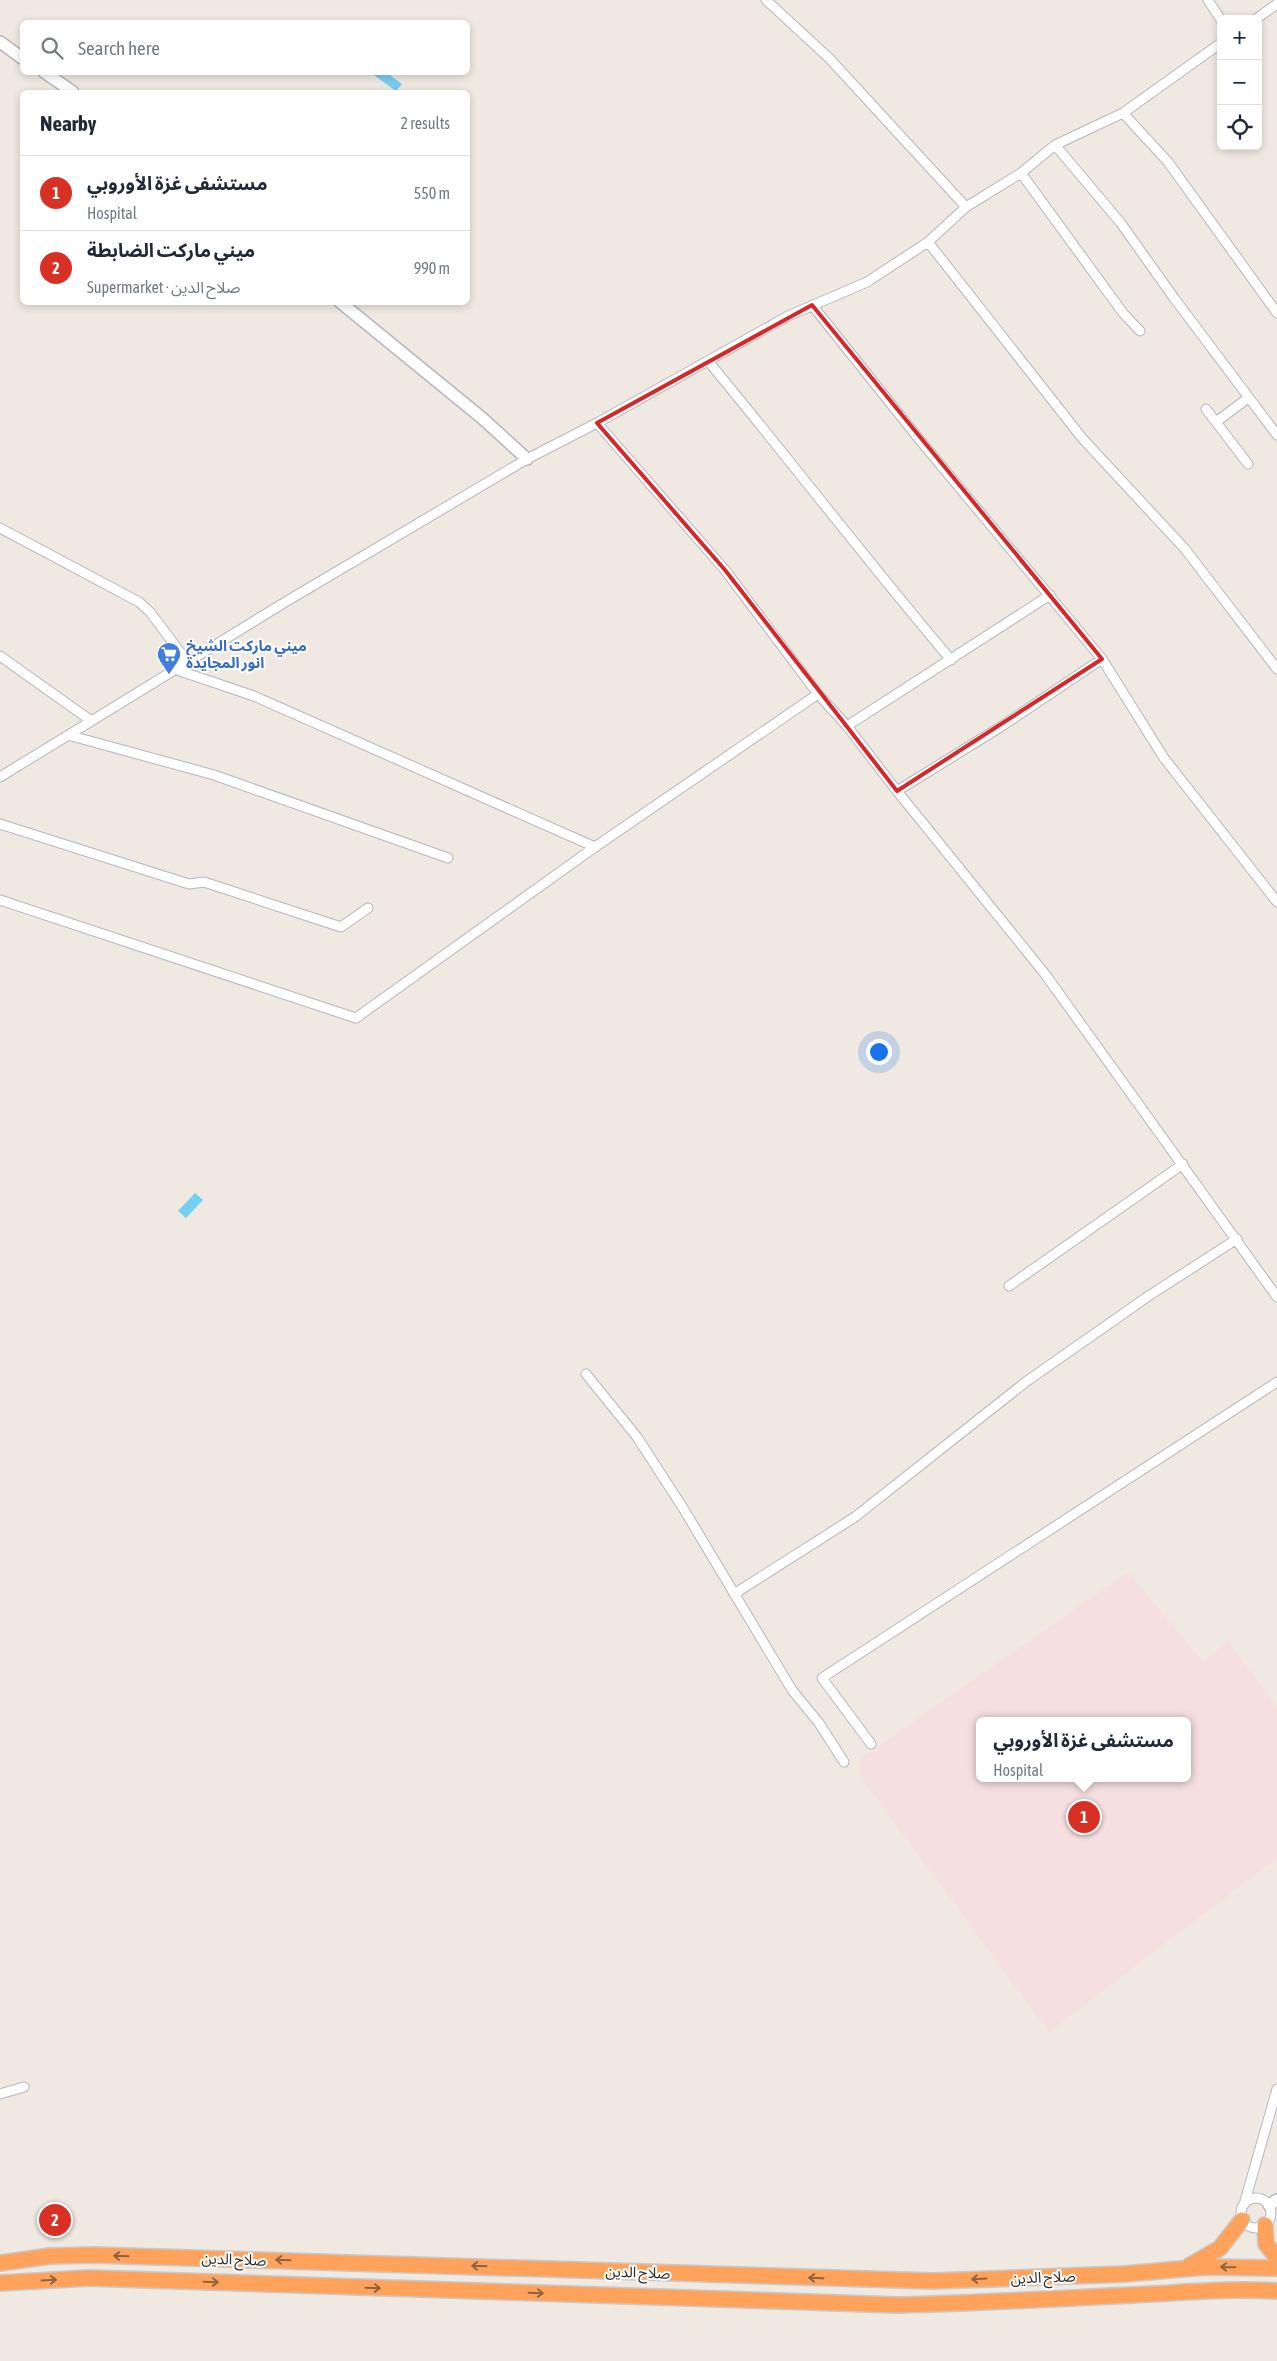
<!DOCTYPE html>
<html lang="en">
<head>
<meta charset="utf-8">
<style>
	body { margin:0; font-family:"Asap Condensed","Noto Sans Arabic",sans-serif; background:#f6f6f7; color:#1f2937 }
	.controls { position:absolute; right:15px; top:15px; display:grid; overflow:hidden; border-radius:8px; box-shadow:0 2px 8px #0003 }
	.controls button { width:45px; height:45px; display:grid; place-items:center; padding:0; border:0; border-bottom:1px solid #e0e1e3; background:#fff; color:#1f2937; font:25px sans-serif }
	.you { position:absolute; left:878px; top:1051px; width:18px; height:18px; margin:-12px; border:4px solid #fff; border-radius:50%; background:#1a73e8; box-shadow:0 0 0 8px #1a73e833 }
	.badge { display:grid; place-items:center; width:32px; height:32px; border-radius:50%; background:#d93025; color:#fff; font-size:16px; font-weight:700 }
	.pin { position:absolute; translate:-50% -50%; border:2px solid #fff; box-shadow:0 1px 5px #0006 }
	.popup { position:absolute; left:976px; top:1717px; width:215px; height:65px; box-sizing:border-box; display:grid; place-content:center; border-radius:8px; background:#fff; filter:drop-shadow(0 1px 4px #0005); font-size:16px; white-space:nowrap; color:#747a83 }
	.popup b { font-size:19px; color:#1f2937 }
	.popup::after { content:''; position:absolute; left:50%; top:100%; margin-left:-10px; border:10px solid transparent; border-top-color:#fff }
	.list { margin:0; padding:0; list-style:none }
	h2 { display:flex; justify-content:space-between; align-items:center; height:65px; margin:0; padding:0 20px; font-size:21px }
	h2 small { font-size:16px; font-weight:400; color:#747a83 }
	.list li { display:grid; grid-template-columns:32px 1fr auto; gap:15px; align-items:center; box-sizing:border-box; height:75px; padding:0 20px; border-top:1px solid #e0e1e3 }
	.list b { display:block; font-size:19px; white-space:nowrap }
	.list p { margin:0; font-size:16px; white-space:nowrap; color:#747a83 }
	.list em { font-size:16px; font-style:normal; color:#747a83 }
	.icon { flex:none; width:28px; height:28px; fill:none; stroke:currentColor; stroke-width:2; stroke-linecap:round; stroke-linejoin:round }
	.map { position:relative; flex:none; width:1277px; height:2361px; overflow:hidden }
	.search { position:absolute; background:#fff; box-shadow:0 2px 8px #0003; left:20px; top:20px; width:450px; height:55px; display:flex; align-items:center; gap:12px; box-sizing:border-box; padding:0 18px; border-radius:8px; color:#747a83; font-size:19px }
	.panel { position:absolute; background:#fff; box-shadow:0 2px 8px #0003; left:20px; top:90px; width:450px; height:215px; border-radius:8px }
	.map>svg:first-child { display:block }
	.medical { fill:#f5dfe0; fill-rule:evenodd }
	.water { fill:#75cff0 }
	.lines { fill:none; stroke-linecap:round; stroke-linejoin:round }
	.street-casing { stroke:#b4b7c1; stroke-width:11 }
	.secondary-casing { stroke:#b4b7c1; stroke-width:14 }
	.highway-casing { stroke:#c9c9c9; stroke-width:18 }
	.street { stroke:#fff; stroke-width:9 }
	.secondary { stroke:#fff; stroke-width:11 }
	.highway { stroke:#ffa35c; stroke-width:15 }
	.oneway { stroke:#8c6343 }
	.marked { fill:none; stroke:#d62828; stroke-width:4; stroke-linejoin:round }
	.labels { text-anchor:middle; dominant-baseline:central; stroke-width:4; stroke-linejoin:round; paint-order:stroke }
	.shop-label { font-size:15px; font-weight:bold; fill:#366cbe; stroke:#fff; text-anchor:start }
	.street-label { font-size:15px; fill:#2e2e2e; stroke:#fff }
</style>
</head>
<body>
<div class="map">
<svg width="1277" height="2361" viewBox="0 0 1277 2361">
	<rect width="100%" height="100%" fill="#efe9e1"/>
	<!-- medical -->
	<path class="medical" d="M1128,1572l75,90 24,-21 50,65v152l-228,174 -189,-256v-17zM980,1721h208v57h-208z"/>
	<!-- water -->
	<path class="water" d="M371,73h16l15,11 -6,7z
		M195,1193l8,7 -17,18 -8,-7z"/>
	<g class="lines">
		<!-- street casing -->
		<g class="street-casing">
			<path id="street" d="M766,0l63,58 137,149
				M1208,0l13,20
				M1256,19l21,-15
				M1123,113l45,49 109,151
				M1055,145l65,77 54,76 103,137
				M1021,173l102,140 17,18
				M928,242l154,196 103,111 92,120
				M812,305l107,134 183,220 62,99 113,144
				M708,361c82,99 160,201 243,299
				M1206,409l42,55
				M1216,422l32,-24
				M597,423l128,147 93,124 29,32 50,65 148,183 232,323
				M0,528l139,74 11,10 33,44 -6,14 77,26 341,151
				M0,656l90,64
				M847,726l203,-131
				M68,735l146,40 234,83
				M0,777l287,-176 240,-142 70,-36 191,-107 79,-34 61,-40 38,-35 55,-34 34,-28 68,-32 98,-70
				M897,791l105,-65 100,-67
				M0,824l189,60 15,-2 137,45 27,-19
				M0,900l356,118 239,-171 223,-153
				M1009,1286l174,-122
				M586,1374l51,63 46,71 109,182 27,33 25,39
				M734,1594l121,-77 172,-136 123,-86 87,-56
				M871,1744l-49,-66 455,-296
				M0,2094l24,-7
				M1241 2213a15 15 0 1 1 30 0a15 15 0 1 1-30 0Z
				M1245,2201l32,-112"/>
		</g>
		<!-- secondary casing -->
		<g class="secondary-casing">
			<path id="secondary" d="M0,42l22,16
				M44,72l29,20
				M340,302l142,116 45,41
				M1269,2205l8,-5"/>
		</g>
		<!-- highway casing -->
		<g class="highway-casing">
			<path id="highway" d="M1265,2225l1,19 11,14
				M0,2263l50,-7 44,-1 839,26 191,-7 81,-7 72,1
				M1189,2266l31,-18 22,-28
				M0,2283l89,-5 810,27c78,-2 155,-6 233,-10 49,-2 96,-7 145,-4"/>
		</g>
		<!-- street -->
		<use href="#street" class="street"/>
		<!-- secondary -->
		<use href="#secondary" class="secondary"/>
		<!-- highway -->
		<use href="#highway" class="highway"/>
	</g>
	<!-- one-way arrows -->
	<defs><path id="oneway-shaft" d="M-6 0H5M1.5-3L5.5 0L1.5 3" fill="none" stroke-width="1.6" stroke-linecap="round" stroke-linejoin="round" transform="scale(1.25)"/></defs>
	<g class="oneway">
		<use href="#oneway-shaft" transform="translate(121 2256) rotate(-178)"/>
		<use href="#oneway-shaft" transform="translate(283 2260) rotate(-178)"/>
		<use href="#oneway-shaft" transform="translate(479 2266) rotate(-178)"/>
		<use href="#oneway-shaft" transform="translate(1228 2267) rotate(-179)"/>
		<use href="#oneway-shaft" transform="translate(816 2278) rotate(-178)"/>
		<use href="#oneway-shaft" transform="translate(979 2279) rotate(177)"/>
		<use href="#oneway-shaft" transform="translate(49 2280) rotate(-3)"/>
		<use href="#oneway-shaft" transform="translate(211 2282) rotate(2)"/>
		<use href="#oneway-shaft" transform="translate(373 2288) rotate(2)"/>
		<use href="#oneway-shaft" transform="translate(536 2293) rotate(2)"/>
	</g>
	<!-- marked area -->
	<path class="marked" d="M812,305l290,354 -205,132 -172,-221 -128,-147z"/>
	<!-- icons -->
	<defs>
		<g id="supermarket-pin" transform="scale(1.25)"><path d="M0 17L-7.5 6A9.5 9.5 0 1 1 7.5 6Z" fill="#3f7fe0" stroke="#fff"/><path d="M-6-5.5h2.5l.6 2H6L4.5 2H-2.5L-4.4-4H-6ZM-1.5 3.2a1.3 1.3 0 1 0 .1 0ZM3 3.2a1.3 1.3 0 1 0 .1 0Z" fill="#fff"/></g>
	</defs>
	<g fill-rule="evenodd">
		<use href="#supermarket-pin" x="169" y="654"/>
	</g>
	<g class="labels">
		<!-- shop labels -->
		<g class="shop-label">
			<text x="186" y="645">ميني ماركت الشيخ<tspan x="186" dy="17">انور المجايدة</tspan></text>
		</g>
		<!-- street labels -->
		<g class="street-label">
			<text transform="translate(234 2259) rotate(2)">صلاح الدين</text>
			<text transform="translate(638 2272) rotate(2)">صلاح الدين</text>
			<text transform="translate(1043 2277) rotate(-2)">صلاح الدين</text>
		</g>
	</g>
</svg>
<div class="controls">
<button>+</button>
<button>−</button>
<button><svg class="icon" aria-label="locate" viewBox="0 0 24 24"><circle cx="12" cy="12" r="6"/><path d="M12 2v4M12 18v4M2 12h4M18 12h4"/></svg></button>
</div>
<div class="you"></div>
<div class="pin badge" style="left:1084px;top:1817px">1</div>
<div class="popup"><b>مستشفى غزة الأوروبي</b>Hospital</div>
<div class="pin badge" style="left:55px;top:2220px">2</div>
<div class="search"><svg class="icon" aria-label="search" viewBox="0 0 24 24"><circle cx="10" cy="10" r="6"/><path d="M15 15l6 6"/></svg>Search here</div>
<section class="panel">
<h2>Nearby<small>2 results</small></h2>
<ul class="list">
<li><span class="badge">1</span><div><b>مستشفى غزة الأوروبي</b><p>Hospital</p></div><em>550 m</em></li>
<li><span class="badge">2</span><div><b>ميني ماركت الضابطة</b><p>Supermarket · صلاح الدين</p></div><em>990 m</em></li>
</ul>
</section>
</div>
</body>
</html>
